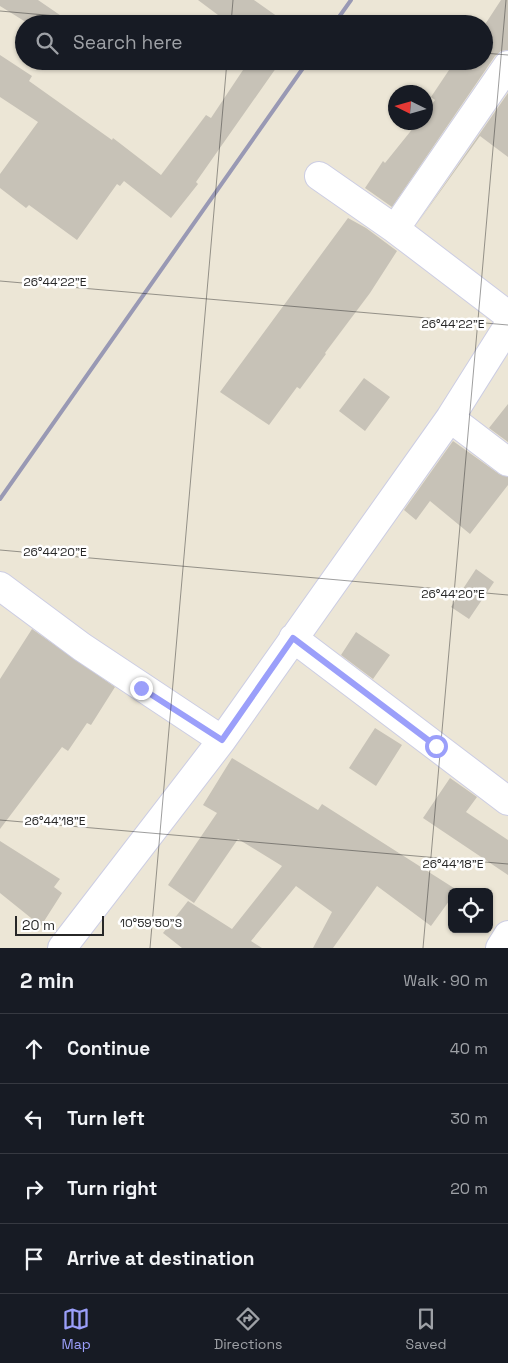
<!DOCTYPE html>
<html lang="en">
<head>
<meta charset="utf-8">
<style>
	body { margin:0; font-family:"Space Grotesk",sans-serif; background:#20242c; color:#f1f3f6 }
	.controls { position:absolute; right:15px; bottom:15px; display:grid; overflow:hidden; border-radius:8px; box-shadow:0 1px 4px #0004 }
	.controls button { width:45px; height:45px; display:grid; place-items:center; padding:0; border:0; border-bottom:1px solid #363941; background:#171b24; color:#f1f3f6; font:25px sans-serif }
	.compass { position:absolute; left:388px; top:85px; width:45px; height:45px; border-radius:50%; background:#171b24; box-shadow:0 1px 4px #0004; rotate:275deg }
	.scale { position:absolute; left:15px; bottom:12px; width:89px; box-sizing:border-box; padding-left:5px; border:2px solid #272727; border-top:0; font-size:14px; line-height:18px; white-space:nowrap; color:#272727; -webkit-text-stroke:4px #fff; paint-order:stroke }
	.stop { position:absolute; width:15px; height:15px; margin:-11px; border:4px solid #9b9ffa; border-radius:50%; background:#fff }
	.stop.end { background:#9b9ffa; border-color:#fff; box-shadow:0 1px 5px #0008 }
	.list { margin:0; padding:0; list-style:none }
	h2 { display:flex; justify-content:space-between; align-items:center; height:65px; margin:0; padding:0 20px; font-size:21px }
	h2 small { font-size:16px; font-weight:400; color:#9ea1a6 }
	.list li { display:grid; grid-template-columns:32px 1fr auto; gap:15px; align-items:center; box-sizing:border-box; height:70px; padding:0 20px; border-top:1px solid #363941 }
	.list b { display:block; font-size:19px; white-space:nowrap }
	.list em { font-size:16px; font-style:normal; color:#9ea1a6 }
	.icon { flex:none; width:28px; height:28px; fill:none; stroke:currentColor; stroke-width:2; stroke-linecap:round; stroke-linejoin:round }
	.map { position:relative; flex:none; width:508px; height:948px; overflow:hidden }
	.search { position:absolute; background:#171b24; box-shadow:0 1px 4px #0004; left:15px; right:15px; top:15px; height:55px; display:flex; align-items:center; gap:12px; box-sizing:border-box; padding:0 18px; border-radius:28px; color:#9ea1a6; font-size:19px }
	.sheet { height:345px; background:#171b24 }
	nav { display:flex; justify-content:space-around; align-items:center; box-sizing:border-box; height:70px; border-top:1px solid #363941; background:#171b24; font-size:14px; color:#9ea1a6 }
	nav a { display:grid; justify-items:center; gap:2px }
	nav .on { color:#9b9ffa }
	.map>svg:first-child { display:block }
	.building { fill:#c7c2b7 }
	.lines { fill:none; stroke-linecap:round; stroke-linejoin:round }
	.minor-casing { stroke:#cccde3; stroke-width:30 }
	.minor { stroke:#fff; stroke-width:28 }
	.rail { stroke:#9999b4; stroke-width:4 }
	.route { stroke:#9b9ffa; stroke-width:6 }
	.ticks { fill:none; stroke:#272727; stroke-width:1; stroke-opacity:0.45 }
	.ticks-label { font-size:12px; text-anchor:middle; fill:#272727; stroke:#fff; stroke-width:5; stroke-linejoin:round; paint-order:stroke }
</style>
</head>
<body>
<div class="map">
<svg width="508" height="948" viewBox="0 0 508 948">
	<rect width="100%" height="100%" fill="#ece6d6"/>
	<!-- building -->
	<path class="building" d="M0,0h38l35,24h-44l-29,-18z
		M198,0h56l34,24h-68l-6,-4 4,-5z
		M501,0h7v50l-7,1 -6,5 -103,151 -27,-19 18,-27 2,2 33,-41h8v-9l9,-13 -4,-3 24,-36h29v-35z
		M0,55l32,21 -3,5 83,59 1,-2 48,37 45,-60 5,3 38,-57h32l-85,121 2,2 -27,34 -47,-37 -4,5 -3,-2 -40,56 -48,-35 -3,3 -26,-20v-14l38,-52 -38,-25z
		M508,93v64l-28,-21 -63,88z
		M348,218l18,10 31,23 -27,42 -45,60 1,1 -26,35 -3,-2 -28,38 -49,-33z
		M364,378l26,19 -25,34 -26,-20z
		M508,404v38l-19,-14z
		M453,441l46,33 9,3v8l-38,49 -40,-33 -14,19 -12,-10z
		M476,569l18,13 -25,37 -18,-12z
		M32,629l83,58 -24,38 -4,-2 -19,28 -6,-4 -62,82v-150z
		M356,632l34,23 -17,24 -32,-24z
		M375,728l27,17 -26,41 -27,-18z
		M232,758l86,52 4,-6 135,86 -5,2v5l-21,29 -54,-40 -44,62h-20l19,-36 -36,-26 -45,55 11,7h-80l-19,-15 25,-32 44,28 50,-63 -44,-27 -44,64 -26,-18 49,-72 -14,-8z
		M450,778l27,19 -11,15 42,28v35l-85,-57z
		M0,841l60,38 -6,8 8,6 -21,33 -41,-33z"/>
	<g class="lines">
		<!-- minor casing -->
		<g class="minor-casing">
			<path id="minor" d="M319,176l76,53 113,86
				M395,229l113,-164
				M450,418l58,44
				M0,586l82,61 140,93
				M293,638l215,163
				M62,948l160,-208 228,-322 58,-92
				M500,948l8,-13"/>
		</g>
		<!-- minor -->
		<use href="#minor" class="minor"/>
		<!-- rail -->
		<path class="rail" d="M334,24l17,-24
			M0,499l308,-438"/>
	</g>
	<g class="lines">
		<!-- route -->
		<path class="route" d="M141,688l81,52 71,-102 143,108"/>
	</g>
	<!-- ticks -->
	<path class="ticks" d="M0,11l147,13M231,24l2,-24M484,53l24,2M0,281l508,44M0,550l508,45M0,820l508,44M150,948l77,-887M423,948l83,-948"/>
	<g class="ticks-label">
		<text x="55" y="286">26°44'22"E</text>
		<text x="453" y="328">26°44'22"E</text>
		<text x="55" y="556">26°44'20"E</text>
		<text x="453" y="598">26°44'20"E</text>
		<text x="55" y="825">26°44'18"E</text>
		<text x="453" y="868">26°44'18"E</text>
		<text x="151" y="927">10°59'50"S</text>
	</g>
</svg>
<div class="controls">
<button><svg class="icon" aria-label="locate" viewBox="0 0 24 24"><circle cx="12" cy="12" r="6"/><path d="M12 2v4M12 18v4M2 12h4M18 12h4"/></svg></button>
</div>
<svg class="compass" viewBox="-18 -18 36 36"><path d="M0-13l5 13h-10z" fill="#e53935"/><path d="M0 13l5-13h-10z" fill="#9ea1a6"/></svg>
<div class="scale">20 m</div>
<div class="stop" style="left:436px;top:746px"></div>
<div class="stop end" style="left:141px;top:688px"></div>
<div class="search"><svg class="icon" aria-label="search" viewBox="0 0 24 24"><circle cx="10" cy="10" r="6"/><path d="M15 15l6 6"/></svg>Search here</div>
</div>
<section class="sheet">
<h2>2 min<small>Walk · 90 m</small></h2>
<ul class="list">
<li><svg class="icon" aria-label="ahead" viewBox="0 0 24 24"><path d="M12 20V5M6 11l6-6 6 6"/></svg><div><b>Continue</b></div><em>40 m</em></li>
<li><svg class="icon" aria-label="left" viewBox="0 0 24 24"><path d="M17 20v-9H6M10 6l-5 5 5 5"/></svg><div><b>Turn left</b></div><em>30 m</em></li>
<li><svg class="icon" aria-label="right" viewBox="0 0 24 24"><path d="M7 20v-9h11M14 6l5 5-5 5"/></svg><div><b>Turn right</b></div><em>20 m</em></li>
<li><svg class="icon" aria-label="arrive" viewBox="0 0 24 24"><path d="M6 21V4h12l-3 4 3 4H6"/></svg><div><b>Arrive at destination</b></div></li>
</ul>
</section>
<nav>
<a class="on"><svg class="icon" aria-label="map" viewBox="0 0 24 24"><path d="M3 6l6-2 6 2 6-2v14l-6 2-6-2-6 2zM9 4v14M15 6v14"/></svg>Map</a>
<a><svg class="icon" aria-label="directions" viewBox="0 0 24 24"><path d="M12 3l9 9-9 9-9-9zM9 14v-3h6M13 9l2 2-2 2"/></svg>Directions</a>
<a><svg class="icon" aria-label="saved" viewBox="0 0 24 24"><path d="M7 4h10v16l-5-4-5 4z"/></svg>Saved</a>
</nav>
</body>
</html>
